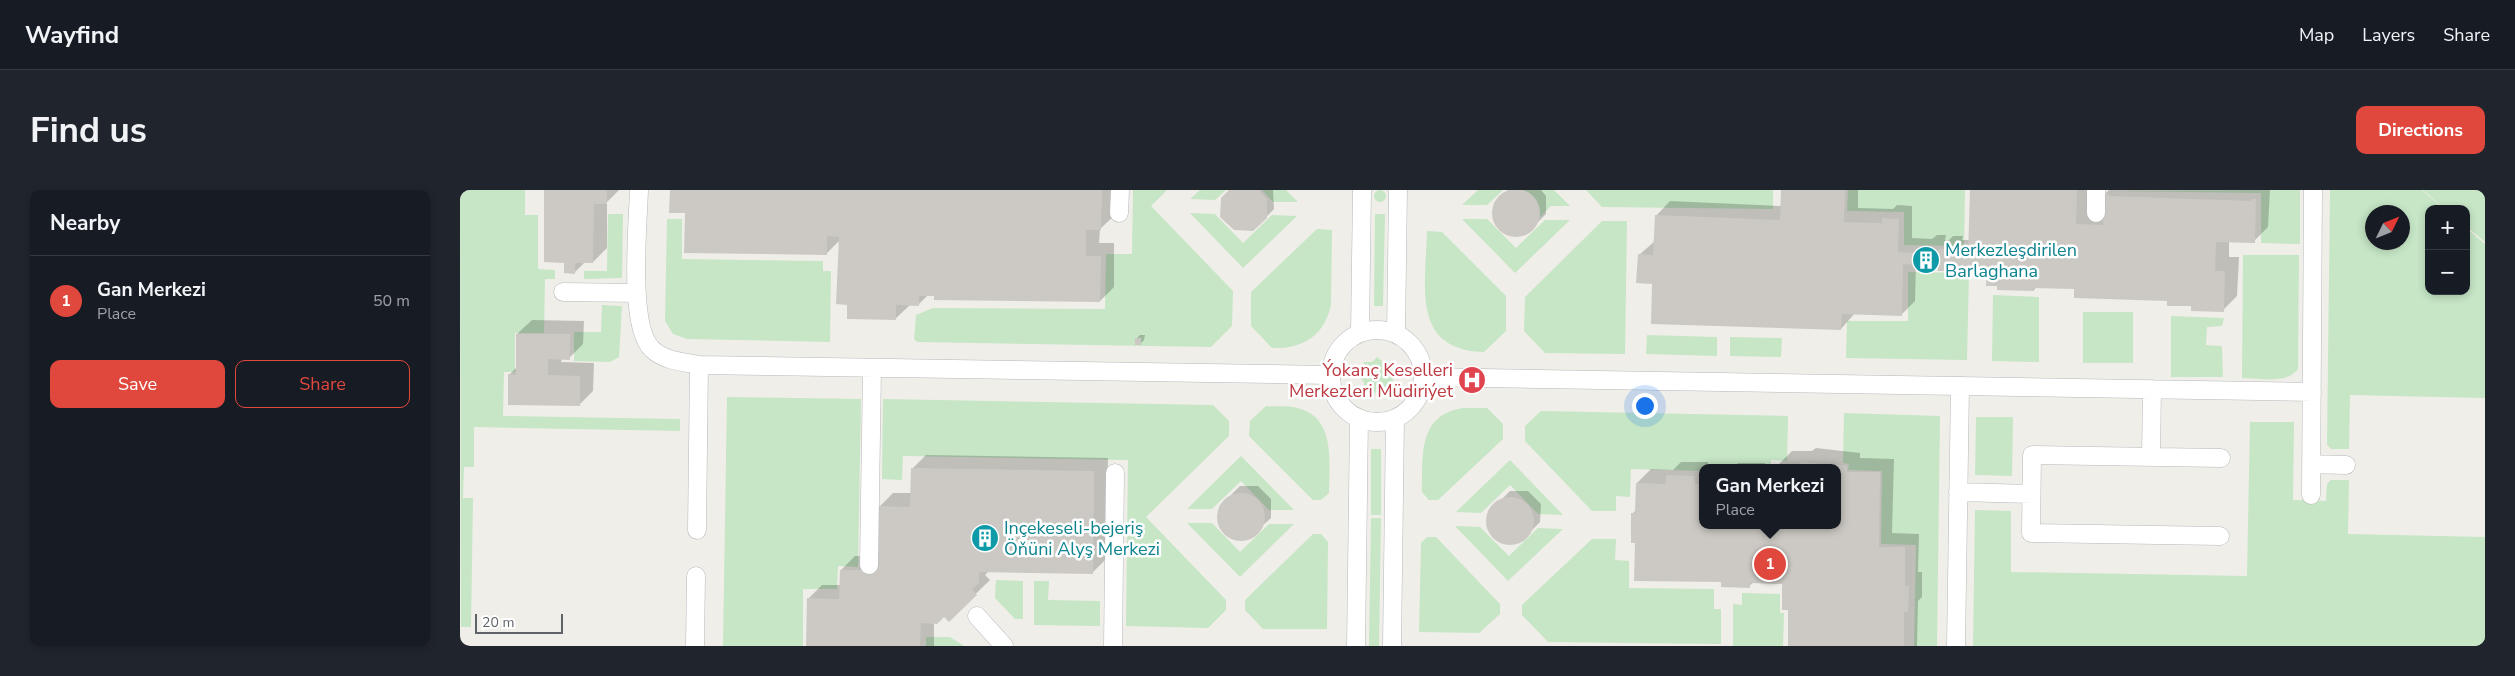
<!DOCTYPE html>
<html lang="en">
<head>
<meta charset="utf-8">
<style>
	body { margin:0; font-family:"Nunito Sans",sans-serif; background:#20242c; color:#f1f3f6 }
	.controls { position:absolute; right:15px; top:15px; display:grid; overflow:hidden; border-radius:10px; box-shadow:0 2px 8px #0003 }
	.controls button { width:45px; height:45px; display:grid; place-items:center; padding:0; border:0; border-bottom:1px solid #363941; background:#171b24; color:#f1f3f6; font:25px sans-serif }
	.compass { position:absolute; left:1905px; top:15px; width:45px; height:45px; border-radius:50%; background:#171b24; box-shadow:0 2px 8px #0003; rotate:47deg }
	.scale { position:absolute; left:15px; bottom:12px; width:88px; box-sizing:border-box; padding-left:5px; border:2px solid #5f6367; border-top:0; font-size:14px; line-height:18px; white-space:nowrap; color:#5f6367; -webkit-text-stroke:4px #fff; paint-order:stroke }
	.you { position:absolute; left:1184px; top:215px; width:18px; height:18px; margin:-12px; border:4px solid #fff; border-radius:50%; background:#1a73e8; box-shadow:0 0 0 8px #1a73e833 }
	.badge { display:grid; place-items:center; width:32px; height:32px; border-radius:50%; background:#e1483d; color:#fff; font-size:16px; font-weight:700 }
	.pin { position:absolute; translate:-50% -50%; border:2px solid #fff; box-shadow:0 1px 5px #0006 }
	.popup { position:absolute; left:1239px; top:274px; width:142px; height:65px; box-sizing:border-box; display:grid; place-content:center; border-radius:10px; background:#171b24; filter:drop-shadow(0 1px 4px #0005); font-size:16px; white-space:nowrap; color:#9ea1a6 }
	.popup b { font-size:19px; color:#f1f3f6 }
	.popup::after { content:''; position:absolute; left:50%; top:100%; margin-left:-10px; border:10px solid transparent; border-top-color:#171b24 }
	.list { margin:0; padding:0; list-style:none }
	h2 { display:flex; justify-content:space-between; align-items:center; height:65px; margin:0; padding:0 20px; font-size:21px }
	h2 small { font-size:16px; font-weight:400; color:#9ea1a6 }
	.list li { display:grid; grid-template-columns:32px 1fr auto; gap:15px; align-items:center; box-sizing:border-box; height:90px; padding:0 20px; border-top:1px solid #363941 }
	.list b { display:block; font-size:19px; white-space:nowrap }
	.list p { margin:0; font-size:16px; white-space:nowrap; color:#9ea1a6 }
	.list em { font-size:16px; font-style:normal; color:#9ea1a6 }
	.actions { display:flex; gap:10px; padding:15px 20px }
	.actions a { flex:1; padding:11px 0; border:1px solid #e1483d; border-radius:10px; text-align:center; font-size:18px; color:#e1483d }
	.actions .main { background:#e1483d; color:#fff }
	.map { position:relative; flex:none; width:2025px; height:456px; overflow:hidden; border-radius:10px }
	header { display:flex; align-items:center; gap:30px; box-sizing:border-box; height:70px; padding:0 25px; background:#171b24; border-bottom:1px solid #363941 }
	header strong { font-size:24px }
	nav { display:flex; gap:28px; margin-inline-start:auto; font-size:18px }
	.intro { display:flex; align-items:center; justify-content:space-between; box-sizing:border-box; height:120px; padding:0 30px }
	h1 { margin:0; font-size:35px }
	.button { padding:12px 22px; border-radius:10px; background:#e1483d; color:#fff; font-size:18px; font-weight:700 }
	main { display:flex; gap:30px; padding:0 30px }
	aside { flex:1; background:#171b24; border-radius:10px; box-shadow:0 2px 8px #0003 }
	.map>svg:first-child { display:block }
	.green { fill:#c6e6c6; fill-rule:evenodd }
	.shadow { fill:#0003 }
	.building { fill:#ccc9c4 }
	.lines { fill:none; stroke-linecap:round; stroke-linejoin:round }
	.lane-casing { stroke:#b5b8bb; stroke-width:19 }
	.lane { stroke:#fff; stroke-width:18 }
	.labels { text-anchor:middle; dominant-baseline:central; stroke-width:5; stroke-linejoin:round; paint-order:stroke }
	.culture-label { font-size:18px; fill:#0d838f; stroke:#fff; text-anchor:start }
	.health-label { font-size:18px; fill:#be3a42; stroke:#fff; text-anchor:end }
</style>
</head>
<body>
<header>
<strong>Wayfind</strong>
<nav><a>Map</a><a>Layers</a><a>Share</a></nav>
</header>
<div class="intro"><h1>Find us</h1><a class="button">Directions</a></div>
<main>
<aside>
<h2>Nearby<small></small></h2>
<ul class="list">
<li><span class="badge">1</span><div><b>Gan Merkezi</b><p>Place</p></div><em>50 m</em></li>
</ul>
<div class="actions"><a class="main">Save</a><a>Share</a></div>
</aside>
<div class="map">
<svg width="2025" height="456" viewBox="0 0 2025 456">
	<rect width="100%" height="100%" fill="#f0eee8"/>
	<!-- green -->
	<path class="green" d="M914 6a6 6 0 1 1 12 0a6 6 0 1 1-12 0Z
		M0,0h65v25h13v54l17,1v9h-10l-1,54h-29v39h-11l-1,44 177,3v12l-206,-4v40h-10l-1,31h10l-2,129h-10v19z
		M673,0h34l-16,16 82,85 -1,35 -21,21 -294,-5 -3,-3 2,-24 17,-7 172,1 1,-55h26z
		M740,0h26l-11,10 -25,-1z
		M802,0h24l12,12h-25z
		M1018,0h25l-16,15h-25z
		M1056,0h38l16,16h-19l-26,26 -25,-26z
		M1126,0h187v19l-171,-2z
		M1388,0h117l-1,56 -60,-1v-33l-57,-1z
		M1840,0v54l-39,-1v-50l-153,-2z
		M1870,0h92l22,19h-15v82h37v-63l19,16v154l-135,-3 -1,54h-18l-4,-4zM1912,22h30v30h-30z
		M1963,0h62v52l-19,-16v-17h-21z
		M730,23l25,1 28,29 29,-28 25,1 -54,52z
		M148,24h15l-1,64 -38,1v-8h23z
		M915,24h10l-2,92h-9z
		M207,29h15v40l141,2v10h8l-1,71 -143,-3 -14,-5 -8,-13z
		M1002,29h25l29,29 29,-28h25l-55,53z
		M1142,31h25l-2,133 -80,-1 -21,-22 1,-34z
		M857,39l15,1 -1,75c-7,31 -28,44 -59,43l-21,-22v-34z
		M967,41l15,1 64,64v35l-22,21c-74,-2 -58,-68 -57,-121z
		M1783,65h56l-1,114c-12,16 -39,9 -56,9z
		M1448,82l61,1 -2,87 -121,-2 1,-37h61z
		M1533,105l46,2v65l-47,-1z
		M142,115l20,1 -3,51 -9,5 -36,-1v-29h27z
		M1623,122h50v51h-50z
		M1711,126l53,2 -2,8 -15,1 -1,18 16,1 1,31h-52z
		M1187,145l70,2v19l-71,-2z
		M1270,147l52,1 -1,19 -51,-1z
		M917,167l6,5h8v9l6,5 -6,6v8h-8l-6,5 -5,-5h-8v-8l-6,-6 5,-6 1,-8h8z
		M267,207l134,2 -3,168 -20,-1 -1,23h-34v57h-80z
		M423,209l330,6 16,16v15l-83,81 80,83v10l-18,18 -82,-2 2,-166 -225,-4 -1,24 -20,-1z
		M806,216c11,1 24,-1 35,3 35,11 28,56 28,84l-8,7h-8l-64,-64 1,-15z
		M1003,218h24l16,16v15l-65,61h-9l-7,-8c1,-35 -5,-77 41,-84z
		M1081,221l247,5 -1,45 -16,-1v8h-69v3l-71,-2 -1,28 -14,-1v15h-24l-67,-70v-15z
		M1384,223l96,3 -3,230h-23l2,-101 -35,-1 1,-73 -34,-1 1,-6 -6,-1z
		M1516,227h37l-1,59 -37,-1z
		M1790,232h44l-1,78 33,1 1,-17 4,-4h18l-1,54 137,3v109h-512l2,-136 36,1v61l236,4z
		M911,259h10v66h-10z
		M781,266l53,54h-25l-28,-29 -29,28h-25z
		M1050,270l53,55 -25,-1 -28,-29 -29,28 -25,-1z
		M911,328h10l-2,128h-10z
		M727,333h25l28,29 29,-28h25l-54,53z
		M995,336l25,1 29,29 29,-28 25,1 -55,52z
		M853,344h8l7,8 -1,87h-64l-18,-19v-10z
		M967,347h9l64,67v10l-21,19 -60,-1 2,-89z
		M1132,349h24l-1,21 14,1v27l85,1v20h7v35l-173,-2 -26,-27v-10z
		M536,390l27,1v38h-8l-20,-21z
		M574,391h15l-1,19 52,1v25l-66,-1z
		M1282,403l38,1v19h4l-1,33h-50v-42l9,1z
		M466,447h24l14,9h-38z"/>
	<!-- shadow -->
	<path class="shadow" d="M86,0h73l-12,12v46l-14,14h-8l-10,10 -10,-10z
		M211,0h444v25l-15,14 -1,14h15v44l-14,14 -172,-6 -9,9 -9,1 -15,14 -55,-79 -14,14 -140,-42z
		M770,0h43l1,19 -8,8z
		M1048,0h33l5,6v18l-21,21 -18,-1 -13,-13v-18z
		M1323,0h75v18l35,1 4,-4 15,1v32l20,1 5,-4h9l-1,5h4l4,-4h10l-1,4h8l2,-50h119l14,4 4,-4h161l-2,37 -14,14h-25v16h10l-2,39 -14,14 -55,-10 -93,-12 -38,-2 -3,4 -36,-5 -10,-19 -35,-1 -5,5 -9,-6 -8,5 -9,-6h-6l-1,38 -14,14 -46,-2 -14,16 -187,-46 -15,-28 16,-14 1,-25 14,-15 112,5z
		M72,130l52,1 -1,23 -14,14h-7l-1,4 33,1 -1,28 -14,14 -70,-30 8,-8v-33z
		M680,145h5l-1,5 -3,3 -5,-4z
		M1356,258l44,5v5l34,1 -2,74 27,1 -1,38h4v25l-4,4 -1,45h-128v-37l-5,-27h-30l-5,4 -113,-44 -4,-28 5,-5v-26l14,-14 22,1 8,-8h27v6h-6v57h136v-57l-60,-3 14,-14h20z
		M466,265l182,3 -2,101 -14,14 -103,-2 -4,4 5,5 -41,40 -5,-5 -10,7v24h-127l1,-47 14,-14h19v-15l14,-14 23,1 1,-50 14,-14h19v-24z
		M1278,273h27v5h-32z
		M780,296h18l13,13v19l-22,20h-17l-13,-13v-18z
		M1050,301h18l13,13 -1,18 -21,21h-18l-12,-13v-18z"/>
	<!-- building -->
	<path class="building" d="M1032 23a24 24 0 1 1 48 0a24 24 0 1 1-48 0Z
		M84,0h63v14h-13l-1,59h-18v11l-11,-1v-10l-20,-1z
		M210,0h432l-1,40h-15v26h15l-1,46 -166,-2v-4h-15v10l-23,-1v15l-49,-1v-14l-11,-1 3,-67 -12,-1v19l-143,-2 1,-40h-16z
		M769,0h30l8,9v19l-14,13 -19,-1 -14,-13 1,-19z
		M1321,0h64l-1,32 38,1v-5l17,1 -1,33 23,1v-5l11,1v4h6v-4h11v5h19l2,-64h107l-1,34 27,1 1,-31h5v2l142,5v-2h5l-1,44 -39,-1 -1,29h10l-1,41 -33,-1v-5h-24v-5l-93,-3v-9l-40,-1v3l-37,-1v-4h-11l1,-19 -39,-1v5h-10l-1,-6h-5l-1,5h-10v-5l-18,-1 -1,52 -60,-2 -1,16 -190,-6 1,-40 -16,-1 2,-29 15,1 2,-40 125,5z
		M56,144h54v26l-22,-1v16l32,1v30l-72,-1v-31l8,1z
		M675,148h6v7h-6z
		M1340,272l47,4v6h33l-1,75h26v39h4l-1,26h-4v34h-116v-36h-6v-26l-32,-1v5l-29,-1v-5l-87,-1 1,-38h-4v-30h4l1,-30 30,1v-9l28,1 1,8h7v41h136v-57h-61v-3h23z
		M451,278l183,3 -1,103 -114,-2v11l-7,6 5,6 -28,27 -5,-5 -7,7 -16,-1 -1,23h-114l1,-48 32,1 1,-29h37l1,-64 32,1z
		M757 327a24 24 0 1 1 48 0a24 24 0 1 1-48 0Z
		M1026 331a24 24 0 1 1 48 0a24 24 0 1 1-48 0Z"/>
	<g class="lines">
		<!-- lane casing -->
		<g class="lane-casing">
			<path id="lane" d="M179,0c-1,34 -11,137 13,159 12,12 32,13 47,16l632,10
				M659,23l1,-23
				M1636,23v-23
				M103,102l74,1
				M871 186a46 46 0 1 1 92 0a46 46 0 1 1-92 0Z
				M900,143l2,-143
				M936,144l2,-144
				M964,187l888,15
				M1691,267l1,-68
				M1851,274l35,1
				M1498,302l73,2
				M1851,305l2,-305
				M237,340l2,-165
				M1760,346l-189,-3 1,-78 189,3
				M409,375l3,-197
				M517,426l27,30
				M235,456l1,-70
				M653,456l2,-173
				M896,456l3,-228
				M932,456l3,-227
				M1496,456l4,-260"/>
		</g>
		<!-- lane -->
		<use href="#lane" class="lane"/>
	</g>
	<!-- icons -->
	<defs>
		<g id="building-disc" transform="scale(1.4375)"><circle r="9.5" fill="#0f9aa8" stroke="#fff"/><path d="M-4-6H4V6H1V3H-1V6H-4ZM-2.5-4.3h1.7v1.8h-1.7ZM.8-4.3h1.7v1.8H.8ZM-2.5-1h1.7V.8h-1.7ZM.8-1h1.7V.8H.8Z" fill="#fff"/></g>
		<g id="hospital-disc" transform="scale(1.4375)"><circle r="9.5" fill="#e0444e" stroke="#fff"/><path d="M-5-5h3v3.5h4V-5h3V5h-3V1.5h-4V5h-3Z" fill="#fff"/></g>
	</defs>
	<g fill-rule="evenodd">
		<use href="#building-disc" x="1466" y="70"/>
		<use href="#hospital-disc" x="1012" y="190"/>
		<use href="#building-disc" x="525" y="348"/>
	</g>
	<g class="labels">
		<!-- culture labels -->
		<g class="culture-label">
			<text x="1485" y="60">Merkezleşdirilen<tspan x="1485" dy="21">Barlaghana</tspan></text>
			<text x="544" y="338">Inçekeseli-bejeriş<tspan x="544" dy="21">Öňüni Alyş Merkezi</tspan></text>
		</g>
		<!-- health labels -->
		<g class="health-label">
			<text x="993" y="180">Ýokanç Keselleri<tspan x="993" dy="21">Merkezleri Müdiriýet</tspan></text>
		</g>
	</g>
</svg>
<div class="controls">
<button>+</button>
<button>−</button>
</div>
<svg class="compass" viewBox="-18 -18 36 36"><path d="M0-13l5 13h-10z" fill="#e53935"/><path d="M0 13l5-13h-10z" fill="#9ea1a6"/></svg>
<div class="scale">20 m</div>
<div class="you"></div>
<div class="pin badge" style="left:1310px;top:374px">1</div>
<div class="popup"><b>Gan Merkezi</b>Place</div>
</div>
</main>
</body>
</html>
